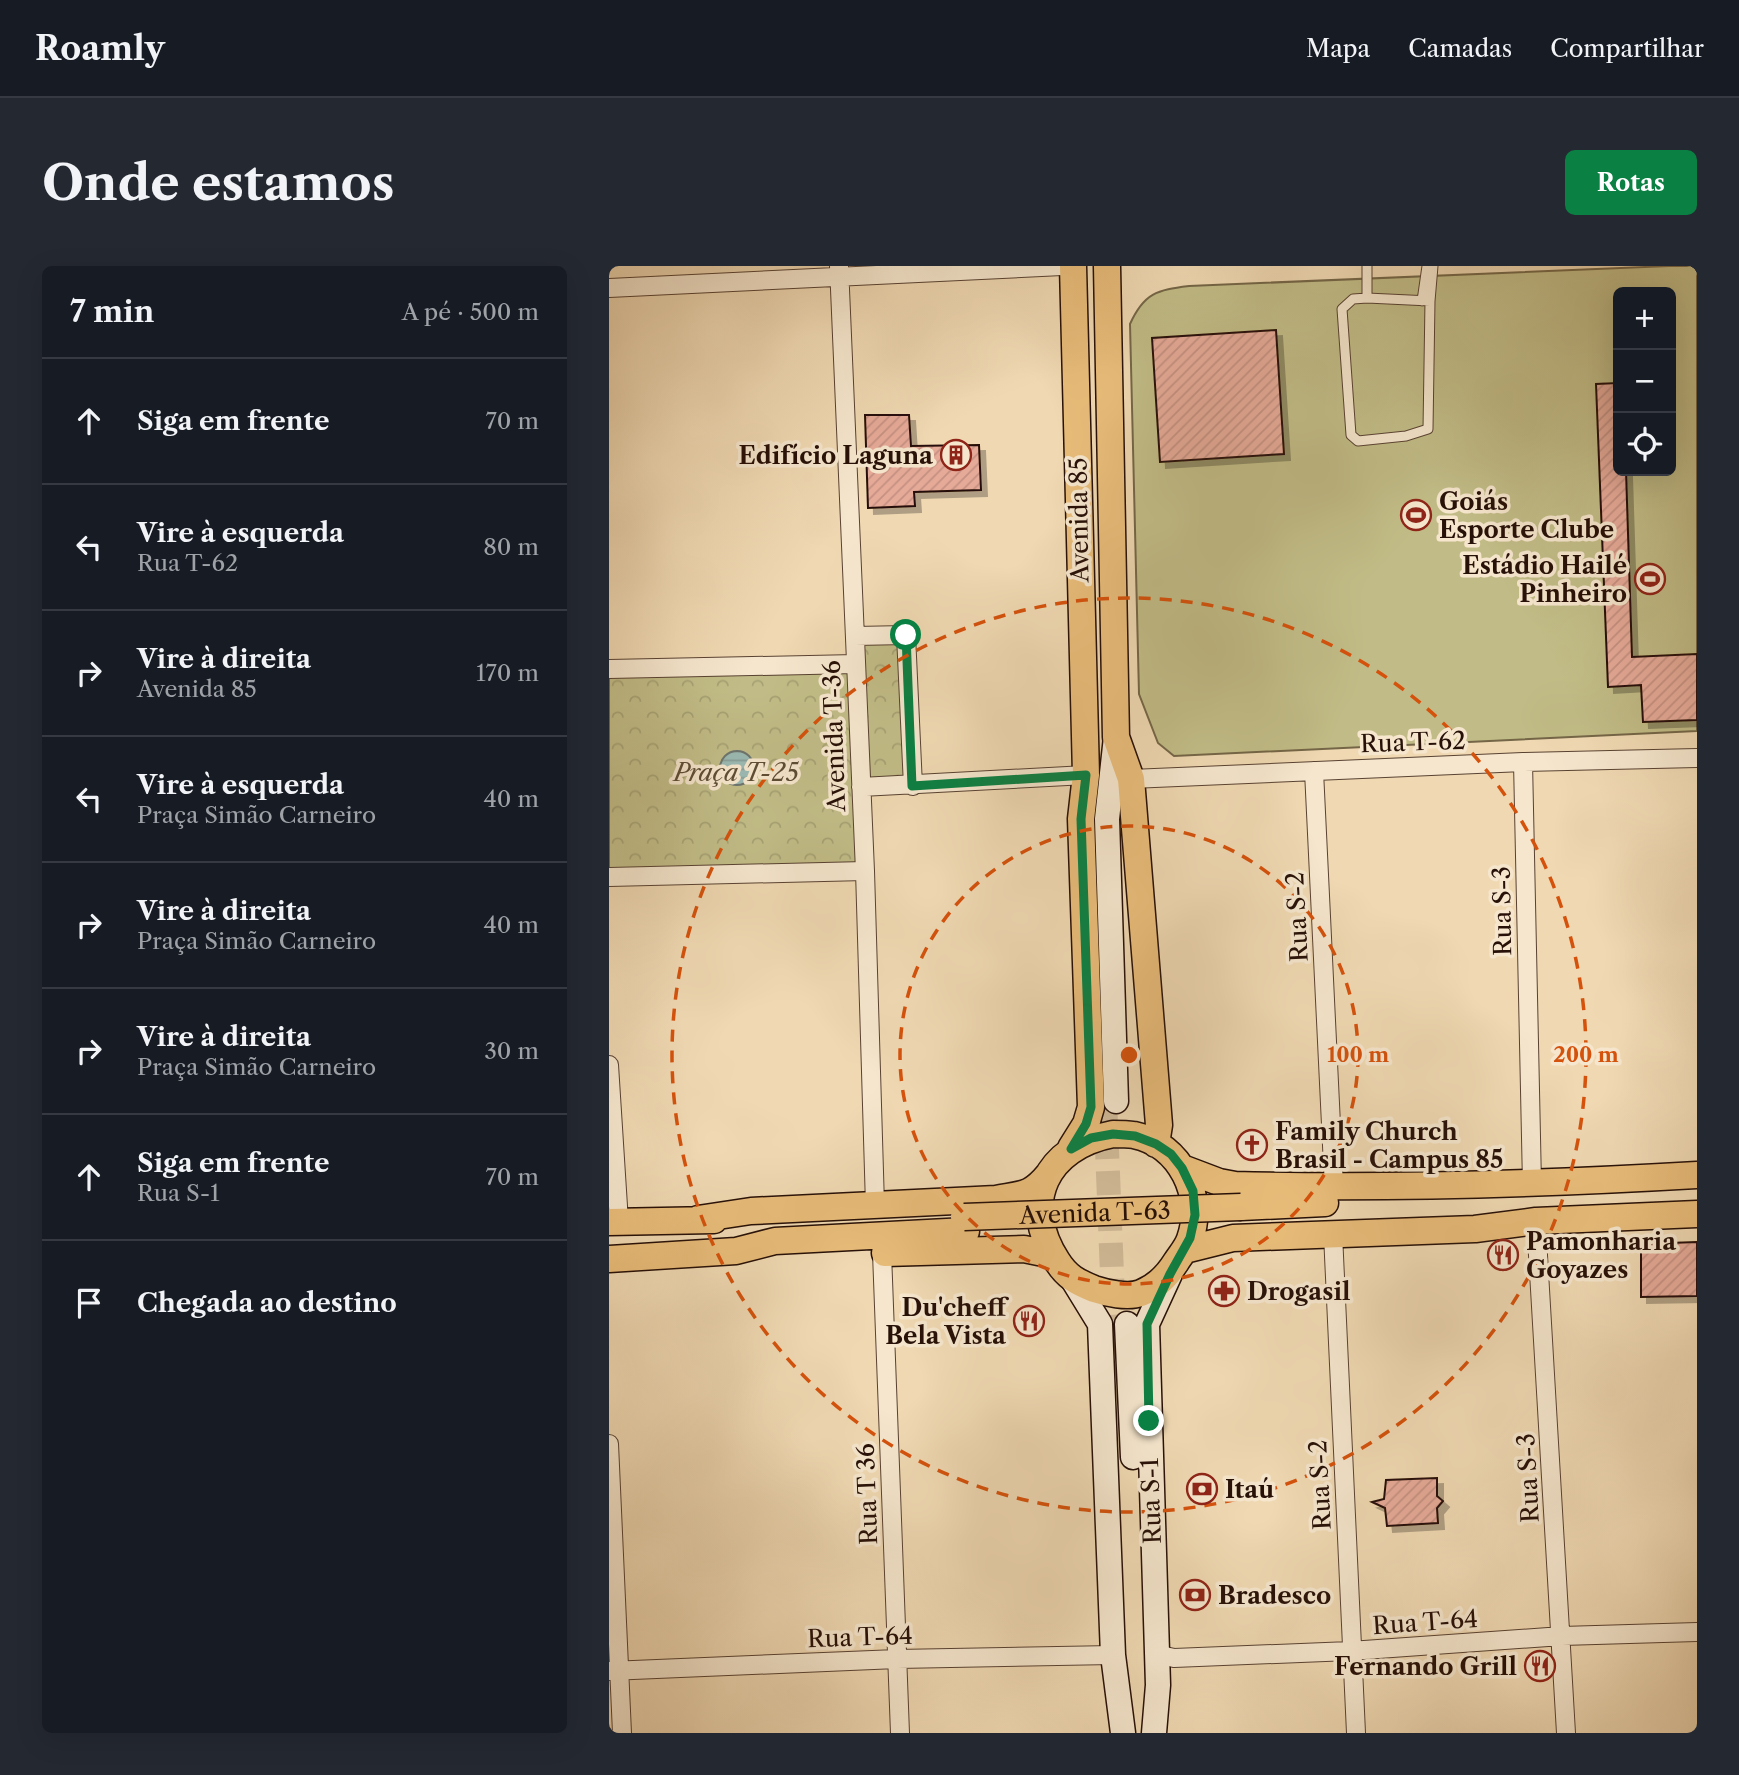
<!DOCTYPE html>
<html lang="pt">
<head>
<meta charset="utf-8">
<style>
	body { margin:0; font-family:"Libre Caslon Text",serif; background:#242831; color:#f1f3f6 }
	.controls { position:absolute; right:21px; top:21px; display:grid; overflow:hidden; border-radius:10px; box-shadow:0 7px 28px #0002 }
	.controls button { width:63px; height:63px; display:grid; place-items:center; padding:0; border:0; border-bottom:2px solid #363941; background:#171b24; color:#f1f3f6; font:35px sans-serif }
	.stop { position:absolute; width:21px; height:21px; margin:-16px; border:5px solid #0b8043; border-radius:50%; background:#fff }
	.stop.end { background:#0b8043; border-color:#fff; box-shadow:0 2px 7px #0008 }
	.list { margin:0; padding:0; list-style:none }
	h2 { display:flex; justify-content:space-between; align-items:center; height:91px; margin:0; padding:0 28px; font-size:30px }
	h2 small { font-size:23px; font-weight:400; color:#9ea1a6 }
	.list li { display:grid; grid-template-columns:46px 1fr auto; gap:21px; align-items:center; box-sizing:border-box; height:126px; padding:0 28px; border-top:2px solid #363941 }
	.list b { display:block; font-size:26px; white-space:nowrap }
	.list p { margin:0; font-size:23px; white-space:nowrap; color:#9ea1a6 }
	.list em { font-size:23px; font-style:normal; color:#9ea1a6 }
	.icon { flex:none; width:38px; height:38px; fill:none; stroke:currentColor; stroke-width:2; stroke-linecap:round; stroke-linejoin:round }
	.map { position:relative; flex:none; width:1088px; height:1467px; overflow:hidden; border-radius:10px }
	header { display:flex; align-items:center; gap:42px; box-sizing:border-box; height:98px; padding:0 35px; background:#171b24; border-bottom:2px solid #363941 }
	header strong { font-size:33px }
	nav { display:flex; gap:38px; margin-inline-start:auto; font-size:24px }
	.intro { display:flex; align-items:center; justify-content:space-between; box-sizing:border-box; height:168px; padding:0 42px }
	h1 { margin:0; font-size:49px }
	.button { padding:18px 32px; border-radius:10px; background:#0b8043; color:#fff; font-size:24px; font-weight:700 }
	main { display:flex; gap:42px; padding:0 42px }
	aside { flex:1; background:#171b24; border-radius:10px; box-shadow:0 7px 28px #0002 }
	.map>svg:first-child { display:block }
	.forest { fill:url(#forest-crowns); stroke:#746647; stroke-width:2 }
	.garden { fill:#c1bc87; stroke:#746647; stroke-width:2; fill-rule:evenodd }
	.water { fill:url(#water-rules); stroke:#6c756e; stroke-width:2 }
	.building { fill:url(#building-hatch); stroke:#271007; stroke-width:2; filter:url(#shadow) }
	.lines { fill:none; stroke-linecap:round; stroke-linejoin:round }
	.secondary-tunnel { stroke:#d1ba98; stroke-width:24; stroke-dasharray:24 12; stroke-linecap:butt }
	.lane-casing { stroke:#594232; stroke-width:11 }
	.street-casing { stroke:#594232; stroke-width:20 }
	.secondary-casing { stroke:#271007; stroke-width:27 }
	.primary-casing { stroke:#271007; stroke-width:29 }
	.lane { stroke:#f5e6cd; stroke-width:9 }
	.street { stroke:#f5e6cd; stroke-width:18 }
	.secondary { stroke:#f5e6cd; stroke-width:24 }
	.primary { stroke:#e8bc79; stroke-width:26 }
	.primary-bridge-casing { stroke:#271007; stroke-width:29; stroke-linecap:butt }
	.primary-bridge { stroke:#e8bc79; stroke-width:26 }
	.route { stroke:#0b8043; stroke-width:9 }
	.ring { fill:none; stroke:#d5520c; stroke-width:3.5; stroke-dasharray:12 9 }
	.labels { text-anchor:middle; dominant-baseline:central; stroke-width:7; stroke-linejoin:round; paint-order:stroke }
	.poi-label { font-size:24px; font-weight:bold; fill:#271007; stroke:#f5e6cd; text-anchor:start }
	.street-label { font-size:24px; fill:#271007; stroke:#f5e6cd }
	.park-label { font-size:24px; font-style:italic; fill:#5d4c34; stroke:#f5e6cd }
	.centre { fill:#d5520c; stroke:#f5e6cd; stroke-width:3.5 }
	.ring-label { font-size:21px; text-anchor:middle; font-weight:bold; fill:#d5520c; stroke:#f5e6cd; stroke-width:7; stroke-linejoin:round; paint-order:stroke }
</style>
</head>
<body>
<header>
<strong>Roamly</strong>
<nav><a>Mapa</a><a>Camadas</a><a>Compartilhar</a></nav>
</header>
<div class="intro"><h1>Onde estamos</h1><a class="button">Rotas</a></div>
<main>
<aside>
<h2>7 min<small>A pé · 500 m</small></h2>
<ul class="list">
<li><svg class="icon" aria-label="ahead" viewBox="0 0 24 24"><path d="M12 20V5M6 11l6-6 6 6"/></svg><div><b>Siga em frente</b></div><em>70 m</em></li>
<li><svg class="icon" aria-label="left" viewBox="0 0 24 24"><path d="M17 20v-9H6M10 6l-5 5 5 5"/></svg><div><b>Vire à esquerda</b><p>Rua T-62</p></div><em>80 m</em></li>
<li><svg class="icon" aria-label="right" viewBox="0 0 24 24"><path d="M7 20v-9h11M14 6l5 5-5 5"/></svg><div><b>Vire à direita</b><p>Avenida 85</p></div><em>170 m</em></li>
<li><svg class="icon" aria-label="left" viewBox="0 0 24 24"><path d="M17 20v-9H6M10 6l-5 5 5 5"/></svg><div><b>Vire à esquerda</b><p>Praça Simão Carneiro</p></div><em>40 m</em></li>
<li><svg class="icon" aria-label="right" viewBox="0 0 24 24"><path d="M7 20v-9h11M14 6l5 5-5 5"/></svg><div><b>Vire à direita</b><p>Praça Simão Carneiro</p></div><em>40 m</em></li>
<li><svg class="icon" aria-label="right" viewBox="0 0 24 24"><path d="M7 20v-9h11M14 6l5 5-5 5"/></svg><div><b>Vire à direita</b><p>Praça Simão Carneiro</p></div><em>30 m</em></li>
<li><svg class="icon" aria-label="ahead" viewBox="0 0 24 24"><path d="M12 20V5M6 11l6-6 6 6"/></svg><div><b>Siga em frente</b><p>Rua S-1</p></div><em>70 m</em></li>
<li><svg class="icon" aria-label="arrive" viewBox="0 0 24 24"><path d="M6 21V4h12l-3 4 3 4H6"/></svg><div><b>Chegada ao destino</b></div></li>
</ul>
</aside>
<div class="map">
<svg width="1088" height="1467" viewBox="0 0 1088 1467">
	<defs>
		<pattern id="forest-crowns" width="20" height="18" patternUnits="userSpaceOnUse" patternTransform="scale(1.75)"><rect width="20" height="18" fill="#c1bc87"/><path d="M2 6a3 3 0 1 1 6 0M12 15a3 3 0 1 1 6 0" fill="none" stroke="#a6a173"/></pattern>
		<pattern id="water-rules" width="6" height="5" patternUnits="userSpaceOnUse" patternTransform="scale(1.75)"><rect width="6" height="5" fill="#9ab9b2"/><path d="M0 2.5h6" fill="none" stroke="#859e98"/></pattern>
		<pattern id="building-hatch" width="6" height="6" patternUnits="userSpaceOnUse" patternTransform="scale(1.75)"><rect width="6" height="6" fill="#e6aa98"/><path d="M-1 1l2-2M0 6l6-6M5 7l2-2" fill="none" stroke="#c59182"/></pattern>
		<filter id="shadow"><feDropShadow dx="6" dy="6" stdDeviation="0" flood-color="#0004"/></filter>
	</defs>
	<rect width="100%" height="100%" fill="#efd8b2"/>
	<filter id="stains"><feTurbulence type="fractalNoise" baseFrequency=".00286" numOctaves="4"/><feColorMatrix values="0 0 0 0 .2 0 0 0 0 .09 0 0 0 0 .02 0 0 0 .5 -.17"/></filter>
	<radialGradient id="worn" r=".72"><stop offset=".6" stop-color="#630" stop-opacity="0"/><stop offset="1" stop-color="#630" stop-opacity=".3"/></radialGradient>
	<!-- forest -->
	<path class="forest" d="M292,375l5,138 -40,2 -4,-139z
		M242,404l12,199 -254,6v-203z"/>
	<!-- garden -->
	<path class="garden" d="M1060,0h28v465l-523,25 -16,-13 -19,-49 -9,-370c14,-31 27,-34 59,-38zM1009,26h53v179h-53z"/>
	<!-- water -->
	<path class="water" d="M111 502a17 17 0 1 1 34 0a17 17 0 1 1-34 0Z"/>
	<!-- building -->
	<path class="building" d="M667,64l8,124 -124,8 -8,-124z
		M1009,117v88h8l6,186 65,-3v66l-54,2 -2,-37 -33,2 -12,-303z
		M256,149h44l2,31 68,-1 2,45 -67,2 1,14 -47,2z
		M1088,976v54l-56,1v-53z
		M828,1212v18l6,5 -6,7 1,15 -51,3 -2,-18 -13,-6 12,-3 2,-19z"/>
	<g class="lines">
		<!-- secondary-tunnel -->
		<path class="secondary-tunnel" d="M496,833l9,225"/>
		<!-- lane casing -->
		<g class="lane-casing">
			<path id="lane" d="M758,32l-14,1 -11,10 9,126 7,6 48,-5 22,-7 2,-128 -63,-3v-32
				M813,35l5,-35
				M821,35l3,-35"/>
		</g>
		<!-- street casing -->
		<g class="street-casing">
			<path id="street" d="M230,0l26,605 10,334
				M0,22l453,-22
				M246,370l51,-1 7,151
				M0,403l247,-5
				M914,496l9,422
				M705,505l20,416
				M522,513l392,-17 174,-4
				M252,521l225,-12
				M0,611l256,-6
				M0,799l10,157
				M927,955l30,512
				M724,968l23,499
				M273,987l18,480
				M0,1178l13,289
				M547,1388l18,4 176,-7 212,-15 135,-4
				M0,1405l288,-12 216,-4"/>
		</g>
		<!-- secondary casing -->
		<g class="secondary-casing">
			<path id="secondary" d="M507,471l-9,82 9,282
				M464,1014l27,44 13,331 10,78
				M518,1058l6,133
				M545,1467l4,-48 -11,-361 23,-50"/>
		</g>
		<!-- primary casing -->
		<g class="primary-casing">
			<path id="primary" d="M498,0l9,471 15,42 28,346 -3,19
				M504,868c7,0 14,0 21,1 47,10 71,61 56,104 -3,9 -9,15 -14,23 -8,13 -20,25 -35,31 -13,5 -35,0 -47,-4 -17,-7 -27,-12 -37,-28 -38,-59 -11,-114 56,-127z
				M462,882l15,-24 5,-17 -10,-288 5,-44 -13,-509
				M573,902l37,14 16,3c154,4 308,-1 462,-10
				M632,941l84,-4
				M89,953l53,-8 245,-12c27,-5 35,-3 53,-25
				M0,956l105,-2
				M576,984l48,-12 242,-9 61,-8 161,-7
				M276,987l139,-4 29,6
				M0,993l127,-8 39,-10 191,-10"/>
		</g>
		<!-- lane -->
		<use href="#lane" class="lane"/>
		<!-- street -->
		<use href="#street" class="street"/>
		<!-- secondary -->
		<use href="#secondary" class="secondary"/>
		<!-- primary -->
		<use href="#primary" class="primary"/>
		<!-- primary-bridge casing -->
		<g class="primary-bridge-casing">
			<g id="primary-bridge">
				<path id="s1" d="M355,951l277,-10"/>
			</g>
		</g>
		<!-- primary-bridge -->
		<use href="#primary-bridge" class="primary-bridge"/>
	</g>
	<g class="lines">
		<!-- route -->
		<path class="route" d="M297,369l6,151 174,-11 -5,44 10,288 -5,17 -15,25 20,-11 22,-4 22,2 21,8 15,10 11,14 11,23 2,24 -5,23 -20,36 -23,50 2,97"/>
	</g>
	<!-- distance rings -->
	<g class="ring">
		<circle cx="520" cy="789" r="229"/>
		<circle cx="520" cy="789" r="457"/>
	</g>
	<!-- icons -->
	<defs>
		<g id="building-ring" transform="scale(1.575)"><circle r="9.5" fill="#f5e6cd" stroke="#8f2418" stroke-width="1.5"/><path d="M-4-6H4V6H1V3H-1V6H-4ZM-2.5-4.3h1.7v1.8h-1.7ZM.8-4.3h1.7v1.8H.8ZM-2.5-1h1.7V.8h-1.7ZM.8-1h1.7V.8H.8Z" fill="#8f2418"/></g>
		<g id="stadium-ring" transform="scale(1.575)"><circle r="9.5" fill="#f5e6cd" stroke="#8f2418" stroke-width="1.5"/><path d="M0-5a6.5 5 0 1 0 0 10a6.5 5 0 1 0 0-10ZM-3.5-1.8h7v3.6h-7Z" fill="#8f2418"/></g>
		<g id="church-ring" transform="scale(1.575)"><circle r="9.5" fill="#f5e6cd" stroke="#8f2418" stroke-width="1.5"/><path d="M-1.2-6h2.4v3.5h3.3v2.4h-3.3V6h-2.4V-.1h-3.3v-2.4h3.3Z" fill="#8f2418"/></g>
		<g id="restaurant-ring" transform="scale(1.575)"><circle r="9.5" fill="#f5e6cd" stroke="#8f2418" stroke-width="1.5"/><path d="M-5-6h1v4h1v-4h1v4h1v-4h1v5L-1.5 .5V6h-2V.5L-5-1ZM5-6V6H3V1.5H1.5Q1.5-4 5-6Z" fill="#8f2418"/></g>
		<g id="pharmacy-ring" transform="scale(1.575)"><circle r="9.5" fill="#f5e6cd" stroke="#8f2418" stroke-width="1.5"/><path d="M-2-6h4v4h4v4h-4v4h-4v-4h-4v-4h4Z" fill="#8f2418"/></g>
		<g id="bank-ring" transform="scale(1.575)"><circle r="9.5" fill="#f5e6cd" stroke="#8f2418" stroke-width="1.5"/><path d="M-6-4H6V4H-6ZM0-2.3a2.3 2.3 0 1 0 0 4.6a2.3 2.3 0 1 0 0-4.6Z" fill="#8f2418"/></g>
	</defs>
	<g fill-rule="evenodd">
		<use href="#building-ring" x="347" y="189"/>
		<use href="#stadium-ring" x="807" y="249"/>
		<use href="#stadium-ring" x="1041" y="313"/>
		<use href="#church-ring" x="643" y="879"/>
		<use href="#restaurant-ring" x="894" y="989"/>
		<use href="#pharmacy-ring" x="615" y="1025"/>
		<use href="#restaurant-ring" x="420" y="1055"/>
		<use href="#bank-ring" x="593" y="1223"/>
		<use href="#bank-ring" x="586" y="1329"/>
		<use href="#restaurant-ring" x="931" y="1400"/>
	</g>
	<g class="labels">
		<!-- poi labels -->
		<g class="poi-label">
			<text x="324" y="189" text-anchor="end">Edifício Laguna</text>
			<text x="830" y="235">Goiás<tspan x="830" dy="28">Esporte Clube</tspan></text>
			<text x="1018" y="299" text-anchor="end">Estádio Hailé<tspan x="1018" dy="28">Pinheiro</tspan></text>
			<text x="666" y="865">Family Church<tspan x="666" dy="28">Brasil - Campus 85</tspan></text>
			<text x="917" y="975">Pamonharia<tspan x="917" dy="28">Goyazes</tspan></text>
			<text x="638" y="1025">Drogasil</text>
			<text x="397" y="1041" text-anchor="end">Du'cheff<tspan x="397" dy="28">Bela Vista</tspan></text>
			<text x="616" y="1223">Itaú</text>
			<text x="609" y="1329">Bradesco</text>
			<text x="908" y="1400" text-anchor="end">Fernando Grill</text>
		</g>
		<!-- street labels -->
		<g class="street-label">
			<text transform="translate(470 254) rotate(-91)">Avenida 85</text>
			<text transform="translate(225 470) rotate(-92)">Avenida T-36</text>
			<text transform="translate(804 476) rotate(-2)">Rua T-62</text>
			<text transform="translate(893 645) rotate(-91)">Rua S-3</text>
			<text transform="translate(688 651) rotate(-93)">Rua S-2</text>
			<text stroke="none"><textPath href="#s1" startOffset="131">Avenida T-63</textPath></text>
			<text transform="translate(919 1212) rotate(-93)">Rua S-3</text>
			<text transform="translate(711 1219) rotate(-93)">Rua S-2</text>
			<text transform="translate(258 1228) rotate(-92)">Rua T 36</text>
			<text transform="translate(542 1235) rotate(-92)">Rua S-1</text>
			<text transform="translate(816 1356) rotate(-4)">Rua T-64</text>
			<text transform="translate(251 1371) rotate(-2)">Rua T-64</text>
		</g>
		<!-- park labels -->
		<g class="park-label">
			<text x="127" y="506">Praça T-25</text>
		</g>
	</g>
	<circle cx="520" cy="789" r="10" class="centre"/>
	<g class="ring-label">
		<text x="749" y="796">100 m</text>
		<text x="977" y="796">200 m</text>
	</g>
	<rect width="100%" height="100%" filter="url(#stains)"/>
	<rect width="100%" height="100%" fill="url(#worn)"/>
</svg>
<div class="controls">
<button>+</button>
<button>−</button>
<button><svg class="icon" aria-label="locate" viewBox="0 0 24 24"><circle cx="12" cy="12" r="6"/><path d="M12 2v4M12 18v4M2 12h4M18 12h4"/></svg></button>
</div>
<div class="stop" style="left:297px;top:369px"></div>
<div class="stop end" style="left:540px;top:1155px"></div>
</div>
</main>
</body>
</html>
